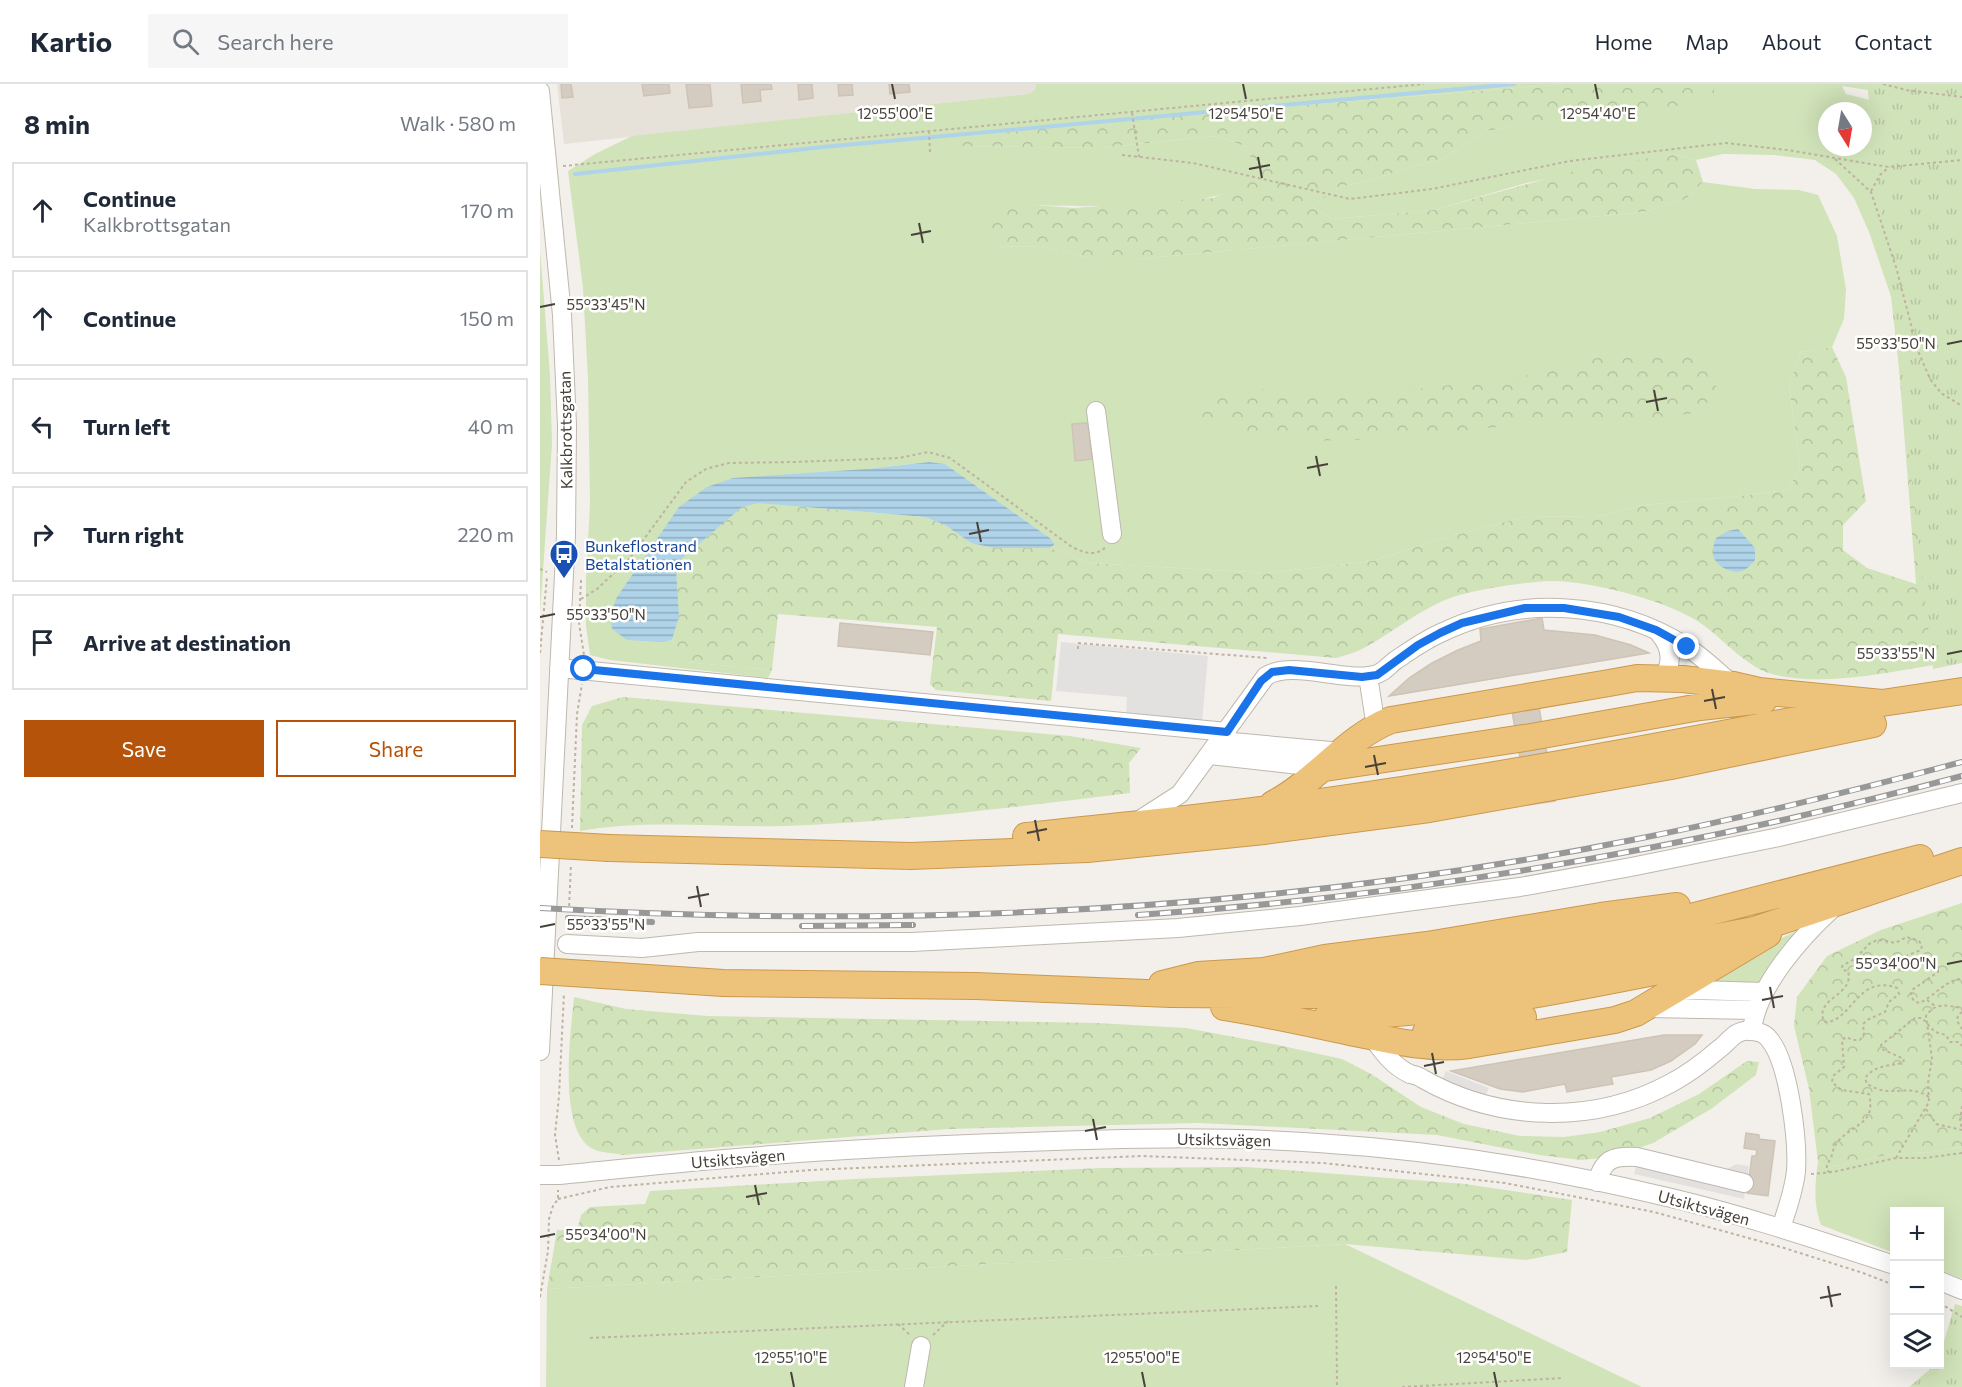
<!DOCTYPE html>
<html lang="en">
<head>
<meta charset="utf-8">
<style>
	body { margin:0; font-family:Commissioner,sans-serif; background:#f6f6f7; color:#1f2937 }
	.controls { position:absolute; right:18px; bottom:18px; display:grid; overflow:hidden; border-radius:0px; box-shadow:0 6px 24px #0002 }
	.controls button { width:54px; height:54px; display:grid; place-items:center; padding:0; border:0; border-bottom:2px solid #e0e1e3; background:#fff; color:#1f2937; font:30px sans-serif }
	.compass { position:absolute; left:1278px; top:18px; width:54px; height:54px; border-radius:50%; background:#fff; box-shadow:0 6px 24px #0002; rotate:169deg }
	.stop { position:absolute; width:18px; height:18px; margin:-14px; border:4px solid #1a73e8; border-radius:50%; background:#fff }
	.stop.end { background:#1a73e8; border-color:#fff; box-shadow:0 2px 6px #0008 }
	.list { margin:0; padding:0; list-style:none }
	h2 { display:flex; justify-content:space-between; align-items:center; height:78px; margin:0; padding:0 24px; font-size:26px }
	h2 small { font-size:20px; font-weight:400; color:#747a83 }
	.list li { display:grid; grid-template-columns:39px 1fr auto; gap:18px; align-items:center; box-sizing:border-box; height:96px; margin:0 12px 12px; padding:0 12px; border:2px solid #e0e1e3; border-radius:0px }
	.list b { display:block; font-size:22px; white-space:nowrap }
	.list p { margin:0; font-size:20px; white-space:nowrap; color:#747a83 }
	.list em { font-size:20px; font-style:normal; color:#747a83 }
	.actions { display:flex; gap:12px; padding:18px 24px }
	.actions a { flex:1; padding:14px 0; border:2px solid #b45309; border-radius:0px; text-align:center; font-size:21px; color:#b45309 }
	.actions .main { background:#b45309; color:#fff }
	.icon { flex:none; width:33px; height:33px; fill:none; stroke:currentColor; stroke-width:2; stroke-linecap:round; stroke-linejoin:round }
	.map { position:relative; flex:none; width:1422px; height:1303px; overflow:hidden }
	header { display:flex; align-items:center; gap:36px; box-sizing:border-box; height:84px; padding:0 30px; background:#fff; border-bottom:2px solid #e0e1e3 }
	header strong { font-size:28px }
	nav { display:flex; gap:33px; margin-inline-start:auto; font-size:21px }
	.search { width:420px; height:54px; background:#f6f6f7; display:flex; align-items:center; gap:15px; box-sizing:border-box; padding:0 21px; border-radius:0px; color:#747a83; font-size:22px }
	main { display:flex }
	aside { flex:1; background:#fff }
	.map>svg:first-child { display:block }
	.residential { fill:#e7e2d9 }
	.green { fill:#d1e3b9; fill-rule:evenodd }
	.forest { fill:url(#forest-crowns) }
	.park { fill:url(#park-tufts) }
	.parking { fill:#e3e1df }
	.water { fill:url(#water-rules) }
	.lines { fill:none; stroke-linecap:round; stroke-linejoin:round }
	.stream { stroke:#afd3e8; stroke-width:4 }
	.building { fill:#d4ccc1; stroke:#cec3b5; stroke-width:1.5 }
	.minor-casing { stroke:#beb8ae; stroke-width:20 }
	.highway-casing { stroke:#cb984d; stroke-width:28 }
	.path { stroke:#beb3a1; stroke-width:2; stroke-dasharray:3 3; stroke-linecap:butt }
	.minor { stroke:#fff; stroke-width:18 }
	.highway { stroke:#edc37c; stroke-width:26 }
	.rail-casing { stroke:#989898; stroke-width:6 }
	.rail { stroke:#fff; stroke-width:4; stroke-dasharray:11; stroke-linecap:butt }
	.highway-bridge-casing { stroke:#cb984d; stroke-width:28; stroke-linecap:butt }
	.highway-bridge { stroke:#edc37c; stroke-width:26 }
	.route { stroke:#1a73e8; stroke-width:8 }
	.ticks { fill:none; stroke:#474139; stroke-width:2 }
	.labels { text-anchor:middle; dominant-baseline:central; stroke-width:5; stroke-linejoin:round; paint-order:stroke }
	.street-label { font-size:16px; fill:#474139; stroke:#fff }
	.transit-label { font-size:16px; fill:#164399; stroke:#fff; text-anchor:start }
	.ticks-label { font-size:15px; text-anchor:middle; fill:#474139; stroke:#fff; stroke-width:5; stroke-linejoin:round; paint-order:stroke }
</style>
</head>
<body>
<header>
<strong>Kartio</strong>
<div class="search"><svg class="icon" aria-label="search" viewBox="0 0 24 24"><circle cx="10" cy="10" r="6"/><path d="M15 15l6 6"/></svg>Search here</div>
<nav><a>Home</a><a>Map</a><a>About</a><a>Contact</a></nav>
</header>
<main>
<aside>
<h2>8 min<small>Walk · 580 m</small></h2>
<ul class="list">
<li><svg class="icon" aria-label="ahead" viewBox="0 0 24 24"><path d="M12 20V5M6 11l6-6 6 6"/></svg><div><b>Continue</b><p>Kalkbrottsgatan</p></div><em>170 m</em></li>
<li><svg class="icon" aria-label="ahead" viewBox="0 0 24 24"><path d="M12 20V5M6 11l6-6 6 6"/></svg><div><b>Continue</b></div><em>150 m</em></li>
<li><svg class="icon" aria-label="left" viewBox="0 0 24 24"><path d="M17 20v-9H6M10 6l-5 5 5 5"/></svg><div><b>Turn left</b></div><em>40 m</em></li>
<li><svg class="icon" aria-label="right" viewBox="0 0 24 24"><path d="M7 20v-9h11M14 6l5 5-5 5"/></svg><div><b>Turn right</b></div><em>220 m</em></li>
<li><svg class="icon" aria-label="arrive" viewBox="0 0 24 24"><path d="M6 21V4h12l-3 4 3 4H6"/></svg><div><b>Arrive at destination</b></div></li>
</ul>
<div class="actions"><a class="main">Save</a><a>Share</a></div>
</aside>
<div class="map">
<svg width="1422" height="1303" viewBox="0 0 1422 1303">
	<defs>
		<pattern id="forest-crowns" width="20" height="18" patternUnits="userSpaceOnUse" patternTransform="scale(1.5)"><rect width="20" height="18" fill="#d1e3b9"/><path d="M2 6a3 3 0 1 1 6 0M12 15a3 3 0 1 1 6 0" fill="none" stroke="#b5c4a0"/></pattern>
		<pattern id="park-tufts" width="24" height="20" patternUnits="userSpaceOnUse" patternTransform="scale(1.5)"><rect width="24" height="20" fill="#d1e3b9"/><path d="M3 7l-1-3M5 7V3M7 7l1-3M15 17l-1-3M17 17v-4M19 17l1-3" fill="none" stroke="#b5c4a0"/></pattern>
		<pattern id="water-rules" width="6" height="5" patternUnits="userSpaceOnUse" patternTransform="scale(1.5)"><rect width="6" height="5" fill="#afd3e8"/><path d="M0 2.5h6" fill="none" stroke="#90adbd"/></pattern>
	</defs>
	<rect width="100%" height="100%" fill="#f3f0eb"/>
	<!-- residential -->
	<path class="residential" d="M17,0h479l-1,6 -7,4 -464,50z"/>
	<!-- green -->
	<path class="green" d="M496,0h529l-594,48 -16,6 5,8 140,2 114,-12 34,11 5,15c-4,7 -8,19 -14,24 -26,23 -166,21 -204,19l-38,42 45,-1 51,13h45l506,-47 42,-13 17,-17 52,7 44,1 19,5 19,41 9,53 -2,30 -12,28 -31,5 -12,32 11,83 -12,23 -65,8 -79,7 -48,12 -69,-1 -82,22 -73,23 -105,12 -177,-10 -40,-15 5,-4 -5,-6 -105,-74 -16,-2 -62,7 -204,173 9,-2 14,22 86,8 -4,8 -158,-18 -20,-5 -4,-29v-46l4,-77 -2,-124 -5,-91 -15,-117 27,-17 37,-18 396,-42 7,-4z
		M1175,0h247l-29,16 -91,-14 4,8 65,16 -17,195 -25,-73 -15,-34 -18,-24 -21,-14 -42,-5 -50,-1 -27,6 -24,-6 -146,29 -92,27 -102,9 -19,-12 25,-20 22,-4 83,-25 43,-27 228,-37zM1287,27h36v36h-36z
		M0,166l10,125 2,69 -12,169z
		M1260,845l-19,21 -19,30 -4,3 -54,1 58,-36z
		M1422,1063v132l-22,-9v-58h-46v41l-73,-28c-8,-22 -6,-41 -3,-63l9,6 64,-14 42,-2z
		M805,1160l297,143h-1096l1,-98z"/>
	<!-- forest -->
	<path class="forest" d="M1025,0h150l-1,10 -43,14 -121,13 -64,10 -43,27 -83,25 -22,4 -25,20 19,12 102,-9 140,-39 98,-17 24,6 7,22 -17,17 -42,13 -506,47h-45l-51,-13 -45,1 -18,-16 16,-31 40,5 39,3 139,-10 26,-12 13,-24 -4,-15 -34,-11 -114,12 -140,-2 -6,-8 17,-6z
		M1354,221l40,360c-50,8 -112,22 -162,9 -22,-5 -48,-33 -66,-47 -31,-25 -114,-46 -155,-46 -27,1 -73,8 -98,16 -32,11 -62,37 -91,52 -8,4 -17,6 -26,9l-278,-24 -7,67 -115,-11 -6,-6 7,-57 -159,-13 -6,56 -87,-8 -13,-22 7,-24 -3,-46 3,-9 63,-54 16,-4 167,14 20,8 26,18 22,5h57l40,15 177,10 105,-12 73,-23 82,-22 69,1 48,-12 79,-7 65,-8 12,-23 -11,-83 12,-32 31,-5 14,30 20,124 -23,24v25l24,18 49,16z
		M1128,267c37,3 37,7 50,40l-21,22 -58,6 -121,6 -136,14 -70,2 -71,-11 -46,-16 8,-19 55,-6 97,8 183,-23 63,-17z
		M83,613l447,39 71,12 -12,15 1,30c-115,14 -230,29 -345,33 -69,2 -137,-7 -205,5l2,-106 10,-19z
		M1422,819v244l-29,5 -42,2 -64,14 -9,-6 -9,-73 -15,-63 3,-29 30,-41 54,-26z
		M34,913l52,12 82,7 389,7 89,5 92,17 64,14 29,15 50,33 43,17 56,12 44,1 36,-5 50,-14 49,-24 48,-33 12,1 -3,13 -45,34 -58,34 -41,14 -31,3 -42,-5 -102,-20 -238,-12 -251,6 -325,26c-9,-2 -20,-2 -28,-5 -39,-15 -24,-120 -21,-153z
		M706,1083l219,17 107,16 -5,52 -41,8 -181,-16 -798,45 10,-59 20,1 4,-16 9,-8 55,-3 5,-13 204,-12 248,-11z"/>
	<!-- park -->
	<path class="park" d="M1327,0h95v579l-29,6z
		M1415,1220l7,2v81h-53l26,-22 5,-1v-9z"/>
	<!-- parking -->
	<path class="parking" d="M521,558l147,14 -6,66 -76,-7 1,-18 -71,-6z
		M906,987l43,17 -5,11 -43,-17z
		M1100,1067l80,22 16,-9 13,2 -5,33 -110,-25z"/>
	<!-- water -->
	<path class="water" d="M389,378l16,2 105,74 5,6 -5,4h-57l-22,-5 -26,-18 -20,-8 -167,-14 -16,4 -63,54 -3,9 3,46 -7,24 -9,2 -36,-2 -15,-11 -2,-14 7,-18 62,-90 28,-20 26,-9 134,-9z
		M1198,445l17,19v12c-3,4 -7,8 -11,10 -9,5 -26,-2 -30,-12 -3,-6 0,-14 2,-20l12,-7z"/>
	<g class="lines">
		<!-- stream -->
		<path class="stream" d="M35,90l248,-27 691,-63"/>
	</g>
	<!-- building -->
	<path class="building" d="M21,0h10l2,13 -11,1z
		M102,0h27l1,9 -26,3z
		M146,0h24l2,22 -23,2z
		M201,0h30l1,5 -12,1 1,11 -18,2z
		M258,0h14l1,14 -14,2z
		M298,0h14l1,11 -14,1z
		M349,0h20l1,8 -20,2z
		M548,339l4,36 -17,2 -3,-37z
		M1002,534l2,12 51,5 36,10 18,8 -260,43 20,-18 23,-15 26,-13 23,-9 -1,-12z
		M300,539l93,9 -3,23 -92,-9z
		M999,623l16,94 -27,4 -16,-94z
		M1124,951h38l-7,9 -24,17 -20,9 -40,7 2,7 -46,8 -2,-8 -42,8 -23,-3 -49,-18z
		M1206,1049l13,2v4l16,2 -7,55 -21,-3 5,-37h4l1,-6 -13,-2z"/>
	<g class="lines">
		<!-- minor casing -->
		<g class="minor-casing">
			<path id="minor" d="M0,7l22,224 5,110 -1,110 -26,516
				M556,327l16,123
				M1119,549c12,14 15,29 4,44
				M19,584l668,64
				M828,592l8,51
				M681,657l121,11
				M670,671l115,13
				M598,737l42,-27 86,-118c27,-16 76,6 108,-1 8,-1 15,-10 22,-15 15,-10 30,-21 47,-28 77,-37 172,-31 244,15 17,11 31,25 46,38
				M27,860l75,4 56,-6h214l266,-14 122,-12 220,-29 111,-20 148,-30 183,-44
				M1137,907l19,-1 68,2
				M1107,924l108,2
				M1212,947c4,-44 50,-95 82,-124
				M832,952c10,16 21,30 38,38 5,1 9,2 13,5 76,43 171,46 248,4 17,-9 33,-21 48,-34 6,-4 11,-11 17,-15 4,-2 8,-4 13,-3 7,0 16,2 20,8 20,23 29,102 27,132 -2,20 -9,38 -15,57
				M0,1091h19c63,-6 126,-13 189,-18 93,-8 186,-12 278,-15 98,-4 195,-6 292,1 112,7 226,25 336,51 81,18 161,45 240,71
				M1057,1098c7,-24 16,-26 40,-25l107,26
				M1400,1197l22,9
				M374,1303l7,-41"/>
		</g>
		<!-- highway casing -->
		<g class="highway-casing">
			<path id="highway" d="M785,684l206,-31 169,-30 64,-7
				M733,720c44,-23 74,-67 118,-84l218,-37 28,-5 46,1 50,6 26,6 123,12 80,-12
				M486,752c78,-8 157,-16 235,-26 208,-27 415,-66 621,-107
				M69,764l302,8 176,-7 177,-18 165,-22 242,-43 202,-42
				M724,887l62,5 29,-2 101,-12 108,-17 88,-18 268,-69
				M62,891l121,8 253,3 195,8 156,1 71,-4 61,-7 109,-18 186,-36 208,-69
				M622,900l36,-9 66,-4 61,-13 102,-13 174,-29 76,-10
				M684,923c44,7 88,17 131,26 39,8 74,17 114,12l146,-25 21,-7 132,-79
				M787,933c131,-3 260,-32 388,-57
				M886,948l97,-15"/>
		</g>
		<!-- path -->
		<path class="path" d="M1343,0l23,6 56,7
			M592,29l7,44
			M389,47l1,22
			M582,71l71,8 157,36 82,-10 138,-28 156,-18 61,7 102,17 73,-7
			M1295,75l36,33 25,75 22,84 12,28 11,14 21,13
			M23,82l861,-82
			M1331,107l9,-16 9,-8
			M0,485l7,3
			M41,496l-2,43 5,32
			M41,515l16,-10 33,-31 56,-76 20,-13 23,-6 65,-1 105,-4 29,-6 22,6 122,89c13,6 22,10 34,0
			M538,565v-6l189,15
			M0,569l7,-77
			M32,744l5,-114 5,-30
			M28,846l3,-66
			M1387,916l8,6
			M1422,928l-4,3 -1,6 5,8
			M1389,1013c-18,-12 -32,-3 -48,-7 -5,-1 -10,-4 -14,-6l-2,-6c10,-13 23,-12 38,-15l1,-4 -22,-10 -1,-4 34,-27h7l13,14 11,3 4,7h9l3,4
			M1422,1022l-2,15 2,8
			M1386,1025l10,15 26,6
			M1356,1074l33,-56 -1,-19 4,-25 -6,-42c10,-15 21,-10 36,-8
			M19,1076l-4,-25 4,-39 5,-103
			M1290,1088l-3,-1c-1,-7 1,-8 4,-13 2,-6 3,-13 7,-17 17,-18 38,-17 31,-47l-28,-4 -9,-8 1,-6 11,-9 -2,-27 4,-3 7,3h7l4,-6 -1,-10 6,-5 16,-7 4,-10 10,-8 -2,-6c-40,-15 -46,36 -73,34 -10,-25 31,-26 24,-51l-5,-1 -1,-4 14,-8 13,-14 6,-3 7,-1 13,3 12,-6 12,4 3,4 -1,5 -15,6 -8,9 2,7c19,-5 15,-17 38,-5v5l-26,18 -1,6 3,5 5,2c15,-6 27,-24 43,-24
			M1271,1090l22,-2 63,-14h29l37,-5
			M18,1115l52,-12 201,-17 331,-14 181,7 182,20 149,29 127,35 82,26 31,12
			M796,1202l1,101
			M0,1213l8,-46 1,-32 4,-13 5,-7v-9
			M1400,1219l22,14
			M358,1240l13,12
			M393,1251l15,-14
			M50,1254l728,-32
			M862,1303l161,-9"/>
		<!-- minor -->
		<use href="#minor" class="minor"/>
		<!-- highway -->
		<use href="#highway" class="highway"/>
		<!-- rail casing -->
		<g class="rail-casing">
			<path id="rail" d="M0,824c365,21 733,4 1092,-68 111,-22 221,-49 330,-78
				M598,831c278,-19 554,-67 824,-139
				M28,834l84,4
				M262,842l111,-1"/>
		</g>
		<!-- rail -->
		<use href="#rail" class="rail"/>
		<!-- highway-bridge casing -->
		<g class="highway-bridge-casing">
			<path id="highway-bridge" d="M0,760l69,4
				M0,887l62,4"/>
		</g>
		<!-- highway-bridge -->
		<use href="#highway-bridge" class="highway-bridge"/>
	</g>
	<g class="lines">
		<!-- route -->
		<path class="route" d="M44,585l643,63 34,-51 11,-9 17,-2 73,7 15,-2 41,-30 22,-12 22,-10 63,-15h39l55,9 37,13 31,17"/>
	</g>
	<!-- ticks -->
	<path class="ticks" d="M352,0l3,15M703,0l3,15M1055,0l3,15M718,73l4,21M709,85l21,-4M379,139l4,20M371,151l20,-4M0,223l15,-3M1407,260l15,-3M1114,306l4,21M1106,318l21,-4M776,372l4,20M767,384l21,-4M437,438l4,20M429,450l20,-4M0,533l15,-3M1407,570l15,-3M1172,605l4,20M1164,617l21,-4M834,671l4,20M825,683l21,-4M495,736l4,21M487,749l20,-4M157,802l4,21M148,814l21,-4M0,843l15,-3M1407,880l15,-3M1230,903l4,21M1222,916l21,-4M892,969l4,21M884,982l20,-4M553,1035l4,21M545,1047l21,-4M215,1101l4,20M206,1113l21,-4M0,1153l15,-3M1288,1202l4,21M1280,1214l21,-4M251,1288l3,15M602,1288l3,15M954,1288l3,15"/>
	<!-- icons -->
	<defs>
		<g id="bus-pin" transform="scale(1.5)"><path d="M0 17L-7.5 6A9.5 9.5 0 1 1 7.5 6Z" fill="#1a4fb4" stroke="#fff"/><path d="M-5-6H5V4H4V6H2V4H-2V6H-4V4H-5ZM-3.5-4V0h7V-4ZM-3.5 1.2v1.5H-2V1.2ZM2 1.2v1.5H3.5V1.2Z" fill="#fff"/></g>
	</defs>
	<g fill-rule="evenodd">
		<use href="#bus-pin" x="24" y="470"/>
	</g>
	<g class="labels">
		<!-- street labels -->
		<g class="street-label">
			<text transform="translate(25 346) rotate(-91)">Kalkbrottsgatan</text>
			<text transform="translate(684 1055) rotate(1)">Utsiktsvägen</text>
			<text transform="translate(198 1074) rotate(-5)">Utsiktsvägen</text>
			<text transform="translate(1164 1123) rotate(15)">Utsiktsvägen</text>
		</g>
		<!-- transit labels -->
		<g class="transit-label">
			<text x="45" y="461">Bunkeflostrand<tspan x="45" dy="18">Betalstationen</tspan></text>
		</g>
	</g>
	<g class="ticks-label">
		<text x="355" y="35">12°55'00"E</text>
		<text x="706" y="35">12°54'50"E</text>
		<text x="1058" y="35">12°54'40"E</text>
		<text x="66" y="226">55°33'45"N</text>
		<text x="1356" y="265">55°33'50"N</text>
		<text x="66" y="536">55°33'50"N</text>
		<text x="1356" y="575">55°33'55"N</text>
		<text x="66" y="846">55°33'55"N</text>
		<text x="1356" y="885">55°34'00"N</text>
		<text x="66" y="1156">55°34'00"N</text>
		<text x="251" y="1279">12°55'10"E</text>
		<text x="602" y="1279">12°55'00"E</text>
		<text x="954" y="1279">12°54'50"E</text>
	</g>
</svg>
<div class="controls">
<button>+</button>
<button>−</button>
<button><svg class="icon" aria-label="layers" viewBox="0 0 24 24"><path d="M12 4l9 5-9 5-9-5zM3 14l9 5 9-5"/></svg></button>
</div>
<svg class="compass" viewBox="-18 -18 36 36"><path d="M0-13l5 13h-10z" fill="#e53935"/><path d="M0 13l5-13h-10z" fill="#747a83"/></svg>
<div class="stop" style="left:44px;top:585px"></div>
<div class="stop end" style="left:1147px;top:563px"></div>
</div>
</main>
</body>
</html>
